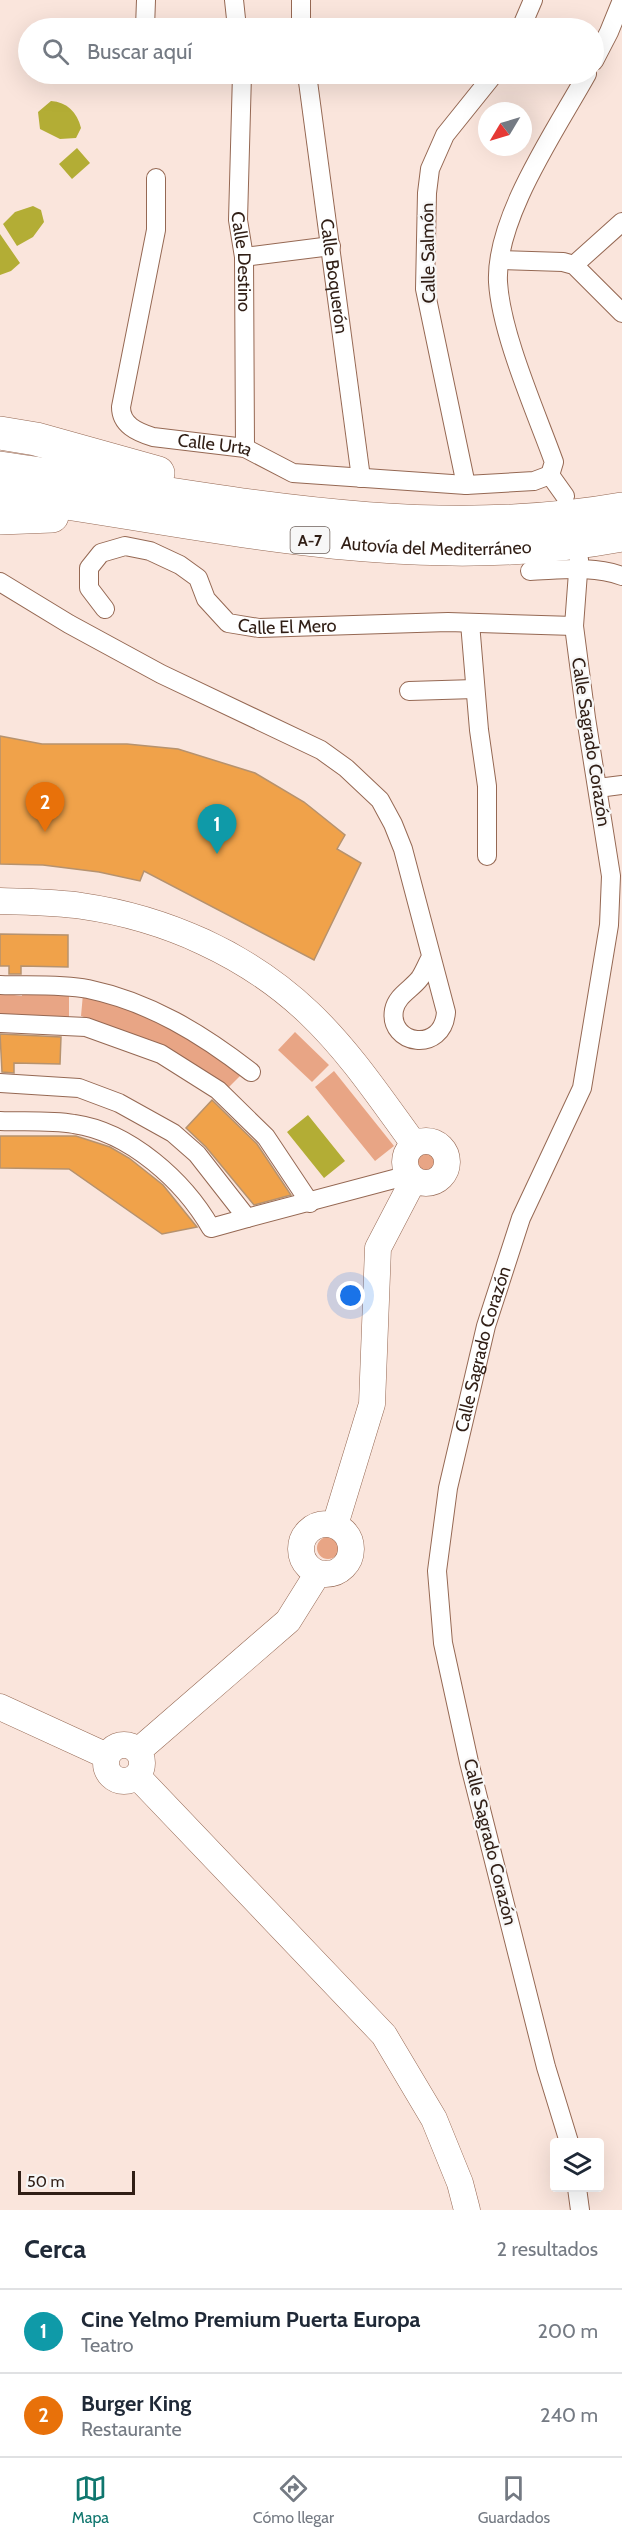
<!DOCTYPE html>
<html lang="es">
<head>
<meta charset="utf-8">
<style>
	body { margin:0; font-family:Cabin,sans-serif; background:#f6f6f7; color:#1f2937 }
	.controls { position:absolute; right:18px; bottom:18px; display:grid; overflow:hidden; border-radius:6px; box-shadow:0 6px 24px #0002 }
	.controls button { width:54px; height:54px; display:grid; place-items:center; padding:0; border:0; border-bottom:2px solid #e0e1e3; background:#fff; color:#1f2937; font:30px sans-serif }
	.compass { position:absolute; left:478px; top:102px; width:54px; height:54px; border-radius:50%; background:#fff; box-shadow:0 6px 24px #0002; rotate:232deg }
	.scale { position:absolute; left:18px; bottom:15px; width:117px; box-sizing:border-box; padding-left:6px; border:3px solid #301e15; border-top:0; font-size:16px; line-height:21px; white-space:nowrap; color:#301e15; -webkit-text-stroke:4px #f7f7f7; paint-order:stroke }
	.you { position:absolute; left:351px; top:1296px; width:21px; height:21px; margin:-15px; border:4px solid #fff; border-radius:50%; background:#1a73e8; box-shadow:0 0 0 9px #1a73e833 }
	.badge { display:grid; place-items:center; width:39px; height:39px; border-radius:50%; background:#0f766e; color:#fff; font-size:20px; font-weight:700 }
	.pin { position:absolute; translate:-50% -50px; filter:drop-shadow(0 2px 3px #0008) }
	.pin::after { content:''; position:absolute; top:32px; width:21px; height:18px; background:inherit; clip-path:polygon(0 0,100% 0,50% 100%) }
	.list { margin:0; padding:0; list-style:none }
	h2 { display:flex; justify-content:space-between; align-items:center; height:78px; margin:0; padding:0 24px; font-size:26px }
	h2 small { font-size:20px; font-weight:400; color:#747a83 }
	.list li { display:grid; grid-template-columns:39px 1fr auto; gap:18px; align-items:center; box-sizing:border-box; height:84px; padding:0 24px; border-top:2px solid #e0e1e3 }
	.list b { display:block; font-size:22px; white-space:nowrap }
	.list p { margin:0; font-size:20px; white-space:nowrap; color:#747a83 }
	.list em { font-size:20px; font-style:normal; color:#747a83 }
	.icon { flex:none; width:33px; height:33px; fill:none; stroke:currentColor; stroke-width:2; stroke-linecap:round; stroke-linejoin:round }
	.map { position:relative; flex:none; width:622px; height:2210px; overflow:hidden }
	.search { position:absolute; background:#fff; box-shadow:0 6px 24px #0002; left:18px; right:18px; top:18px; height:66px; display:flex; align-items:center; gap:15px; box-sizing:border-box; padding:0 21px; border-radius:33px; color:#747a83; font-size:22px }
	.sheet { height:246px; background:#fff }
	nav { display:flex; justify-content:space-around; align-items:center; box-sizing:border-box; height:84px; border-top:2px solid #e0e1e3; background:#fff; font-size:16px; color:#747a83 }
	nav a { display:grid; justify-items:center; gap:3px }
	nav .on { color:#0f766e }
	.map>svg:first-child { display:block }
	.green { fill:#e8a585 }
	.water { fill:#b3ad35 }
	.building { fill:#f0a24a; stroke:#b6926e; stroke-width:1.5 }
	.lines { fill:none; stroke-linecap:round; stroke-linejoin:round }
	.street-casing { stroke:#956853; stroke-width:20 }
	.secondary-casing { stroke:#956853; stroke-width:27 }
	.highway-casing { stroke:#956853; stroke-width:34 }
	.street { stroke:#fff; stroke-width:18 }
	.secondary { stroke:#fff; stroke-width:26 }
	.highway { stroke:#fff; stroke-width:33 }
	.labels { text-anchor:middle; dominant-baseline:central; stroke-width:4.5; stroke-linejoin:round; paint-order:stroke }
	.shield { fill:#f7f7f7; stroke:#6c5f59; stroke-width:1.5 }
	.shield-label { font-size:16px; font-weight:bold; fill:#301e15 }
	.street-label { font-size:18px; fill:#301e15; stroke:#f7f7f7 }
</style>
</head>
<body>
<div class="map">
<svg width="622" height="2210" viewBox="0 0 622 2210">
	<rect width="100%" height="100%" fill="#fae5dc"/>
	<!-- green -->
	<path class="green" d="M0,989l14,1v5l8,1v-6l47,1v27l-69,-3z
		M83,994l82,24 79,54 -16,16 -75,-47 -72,-25z
		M295,1032l34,33 -17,17 -34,-32z
		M334,1071l60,75 -19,15 -60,-74z
		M415 1162a11 11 0 1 1 22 0a11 11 0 1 1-22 0Z
		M317 1548a11 11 0 1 1 22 0a11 11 0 1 1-22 0Z"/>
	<!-- water -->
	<path class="water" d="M51,101c16,1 26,11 30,27l-5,10 -16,1 -20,-10 -2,-17z
		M77,148l13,15 -18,16 -13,-15z
		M33,206l8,4 3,12 -11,15 -16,9 -14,-22 12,-12z
		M0,234l20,29 -9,8 -11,4z
		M308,1115l37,46 -21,17 -37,-46z"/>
	<!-- building -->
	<path class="building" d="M0,736l42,8h85l51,5 77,24 49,29 41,33 -8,14 24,14 -47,97 -170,-89 -4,10 -41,-9 -56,-7 -43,-1z
		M0,934l68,1v32l-47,-1v8h-12v-8h-9z
		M0,1034l61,3 -1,27 -46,-1v10l-12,-1z
		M212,1100l45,44 34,51 -37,10 -48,-58 -20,-19z
		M0,1136h76l34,11 19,11 34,27 34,42 -35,7 -93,-65 -69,-1z"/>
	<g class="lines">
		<!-- street casing -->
		<g class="street-casing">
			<g id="street">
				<path d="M234,0l3,28"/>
				<path d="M301,0v28"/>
				<path d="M145,28l1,-28"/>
				<path d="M521,28l12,-28"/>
				<path d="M594,61l15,-29 13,-32"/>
				<path id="s1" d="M242,74l-4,146 6,37 1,191"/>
				<path id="s2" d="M307,74l54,404"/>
				<path id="s3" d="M156,178v52l-35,177c0,18 16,25 32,30l92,11 48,25 173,12 68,-4 16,-6"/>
				<path d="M244,257l87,-11"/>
				<path d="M500,260l63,2 11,3 48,48"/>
				<path d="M574,265l48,-43"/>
				<path d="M466,485l-41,-196 2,-96 3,-24 15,-34 49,-61"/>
				<path d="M565,496l-15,-21 4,-13c-18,-50 -53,-128 -56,-180 -3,-64 58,-152 89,-208"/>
				<path d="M530,571c30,-1 63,-6 92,5"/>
				<path d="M0,582l69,42 92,50 160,76 25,18 34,32 13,24 10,25 43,163c-3,42 -58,33 -52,-2 3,-15 18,-21 26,-32 4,-6 7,-14 11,-21"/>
				<path id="s4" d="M105,609l-16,-21v-20l12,-15 24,-7 25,5 30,14 18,13 8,21 22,24 31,5 189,-6 126,4"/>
				<path d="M470,623l9,107 8,56v70"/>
				<path d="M409,691l66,-2"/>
				<path d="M598,788l24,-3"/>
				<path d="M0,985c29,1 60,-1 88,4 62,13 114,45 163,83"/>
				<path d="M0,1023l86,4 75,27 57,36 48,47 44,66"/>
				<path d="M0,1083l79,5 40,15 54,30 24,21 50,64 162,-43"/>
				<path d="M0,1121c24,1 50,-1 74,3 56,8 110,57 137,104l36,-10"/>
				<path id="s5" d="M569,2142l-23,-75 -77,-305 -26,-119 -6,-72 11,-83 38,-162 35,-108 61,-130 27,-163 2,-49 -25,-158 -12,-92 5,-67"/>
				<path d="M577,2188l3,22"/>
			</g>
		</g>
		<!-- secondary casing -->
		<g class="secondary-casing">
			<path id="secondary" d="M0,901c27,1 55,1 82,5 83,12 165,48 227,107 41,39 72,86 105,131
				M405 1162a21 21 0 1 1 42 0a21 21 0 1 1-42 0Z
				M301 1549a25 25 0 1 1 50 0a25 25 0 1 1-50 0Z
				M335,1525l37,-121 6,-156 36,-69
				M0,1707l107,49
				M106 1763a18 18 0 1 1 36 0a18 18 0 1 1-36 0Z
				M138,1751l150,-130 30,-48
				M137,1776l247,259 50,84 26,64 7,27"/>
		</g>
		<!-- highway casing -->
		<g class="highway-casing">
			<g id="highway">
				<path d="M0,433l36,6 122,34"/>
				<path d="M0,468c206,29 414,78 622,41"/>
				<path id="s6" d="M0,493c206,28 414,82 622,42"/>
				<path d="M0,518l52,-2"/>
			</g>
		</g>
		<!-- street -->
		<use href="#street" class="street"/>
		<!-- secondary -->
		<use href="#secondary" class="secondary"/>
		<!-- highway -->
		<use href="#highway" class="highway"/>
	</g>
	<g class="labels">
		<!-- shield labels -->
		<rect class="shield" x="290.5" y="527" width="39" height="26" rx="4.5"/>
		<g class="shield-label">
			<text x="310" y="540">A-7</text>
		</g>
		<!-- street labels -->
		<g class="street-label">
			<text transform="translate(428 253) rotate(-91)">Calle Salmón</text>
			<text stroke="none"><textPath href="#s1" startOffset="188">Calle Destino</textPath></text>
			<text stroke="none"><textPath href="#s2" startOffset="204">Calle Boquerón</textPath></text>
			<text stroke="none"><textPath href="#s3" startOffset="342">Calle Urta</textPath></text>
			<text stroke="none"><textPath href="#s6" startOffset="440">Autovía del Mediterráneo</textPath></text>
			<text stroke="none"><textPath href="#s4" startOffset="286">Calle El Mero</textPath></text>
			<text transform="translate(591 742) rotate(81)">Calle Sagrado Corazón</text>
			<text stroke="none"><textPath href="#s5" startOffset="814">Calle Sagrado Corazón</textPath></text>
			<text transform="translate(490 1842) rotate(76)">Calle Sagrado Corazón</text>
		</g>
	</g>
</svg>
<div class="controls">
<button><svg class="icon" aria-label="layers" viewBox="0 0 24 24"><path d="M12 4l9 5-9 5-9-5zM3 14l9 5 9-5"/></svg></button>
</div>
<svg class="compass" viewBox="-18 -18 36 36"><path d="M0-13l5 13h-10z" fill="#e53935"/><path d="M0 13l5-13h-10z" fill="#747a83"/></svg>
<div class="scale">50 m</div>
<div class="you"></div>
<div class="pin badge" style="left:217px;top:854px;background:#0f9aa8">1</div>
<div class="pin badge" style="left:45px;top:832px;background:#e8710a">2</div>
<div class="search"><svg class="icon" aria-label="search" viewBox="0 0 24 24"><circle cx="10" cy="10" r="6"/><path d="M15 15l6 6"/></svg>Buscar aquí</div>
</div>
<section class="sheet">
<h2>Cerca<small>2 resultados</small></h2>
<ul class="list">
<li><span class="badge" style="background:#0f9aa8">1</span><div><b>Cine Yelmo Premium Puerta Europa</b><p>Teatro</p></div><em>200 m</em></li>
<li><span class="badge" style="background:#e8710a">2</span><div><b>Burger King</b><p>Restaurante</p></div><em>240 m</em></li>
</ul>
</section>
<nav>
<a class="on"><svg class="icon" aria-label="map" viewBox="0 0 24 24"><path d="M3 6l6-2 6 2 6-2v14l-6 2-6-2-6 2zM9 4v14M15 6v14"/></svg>Mapa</a>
<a><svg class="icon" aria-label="directions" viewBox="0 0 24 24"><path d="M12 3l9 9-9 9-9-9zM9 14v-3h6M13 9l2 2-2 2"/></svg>Cómo llegar</a>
<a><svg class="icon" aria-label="saved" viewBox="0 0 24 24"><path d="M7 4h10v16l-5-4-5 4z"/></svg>Guardados</a>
</nav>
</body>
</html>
